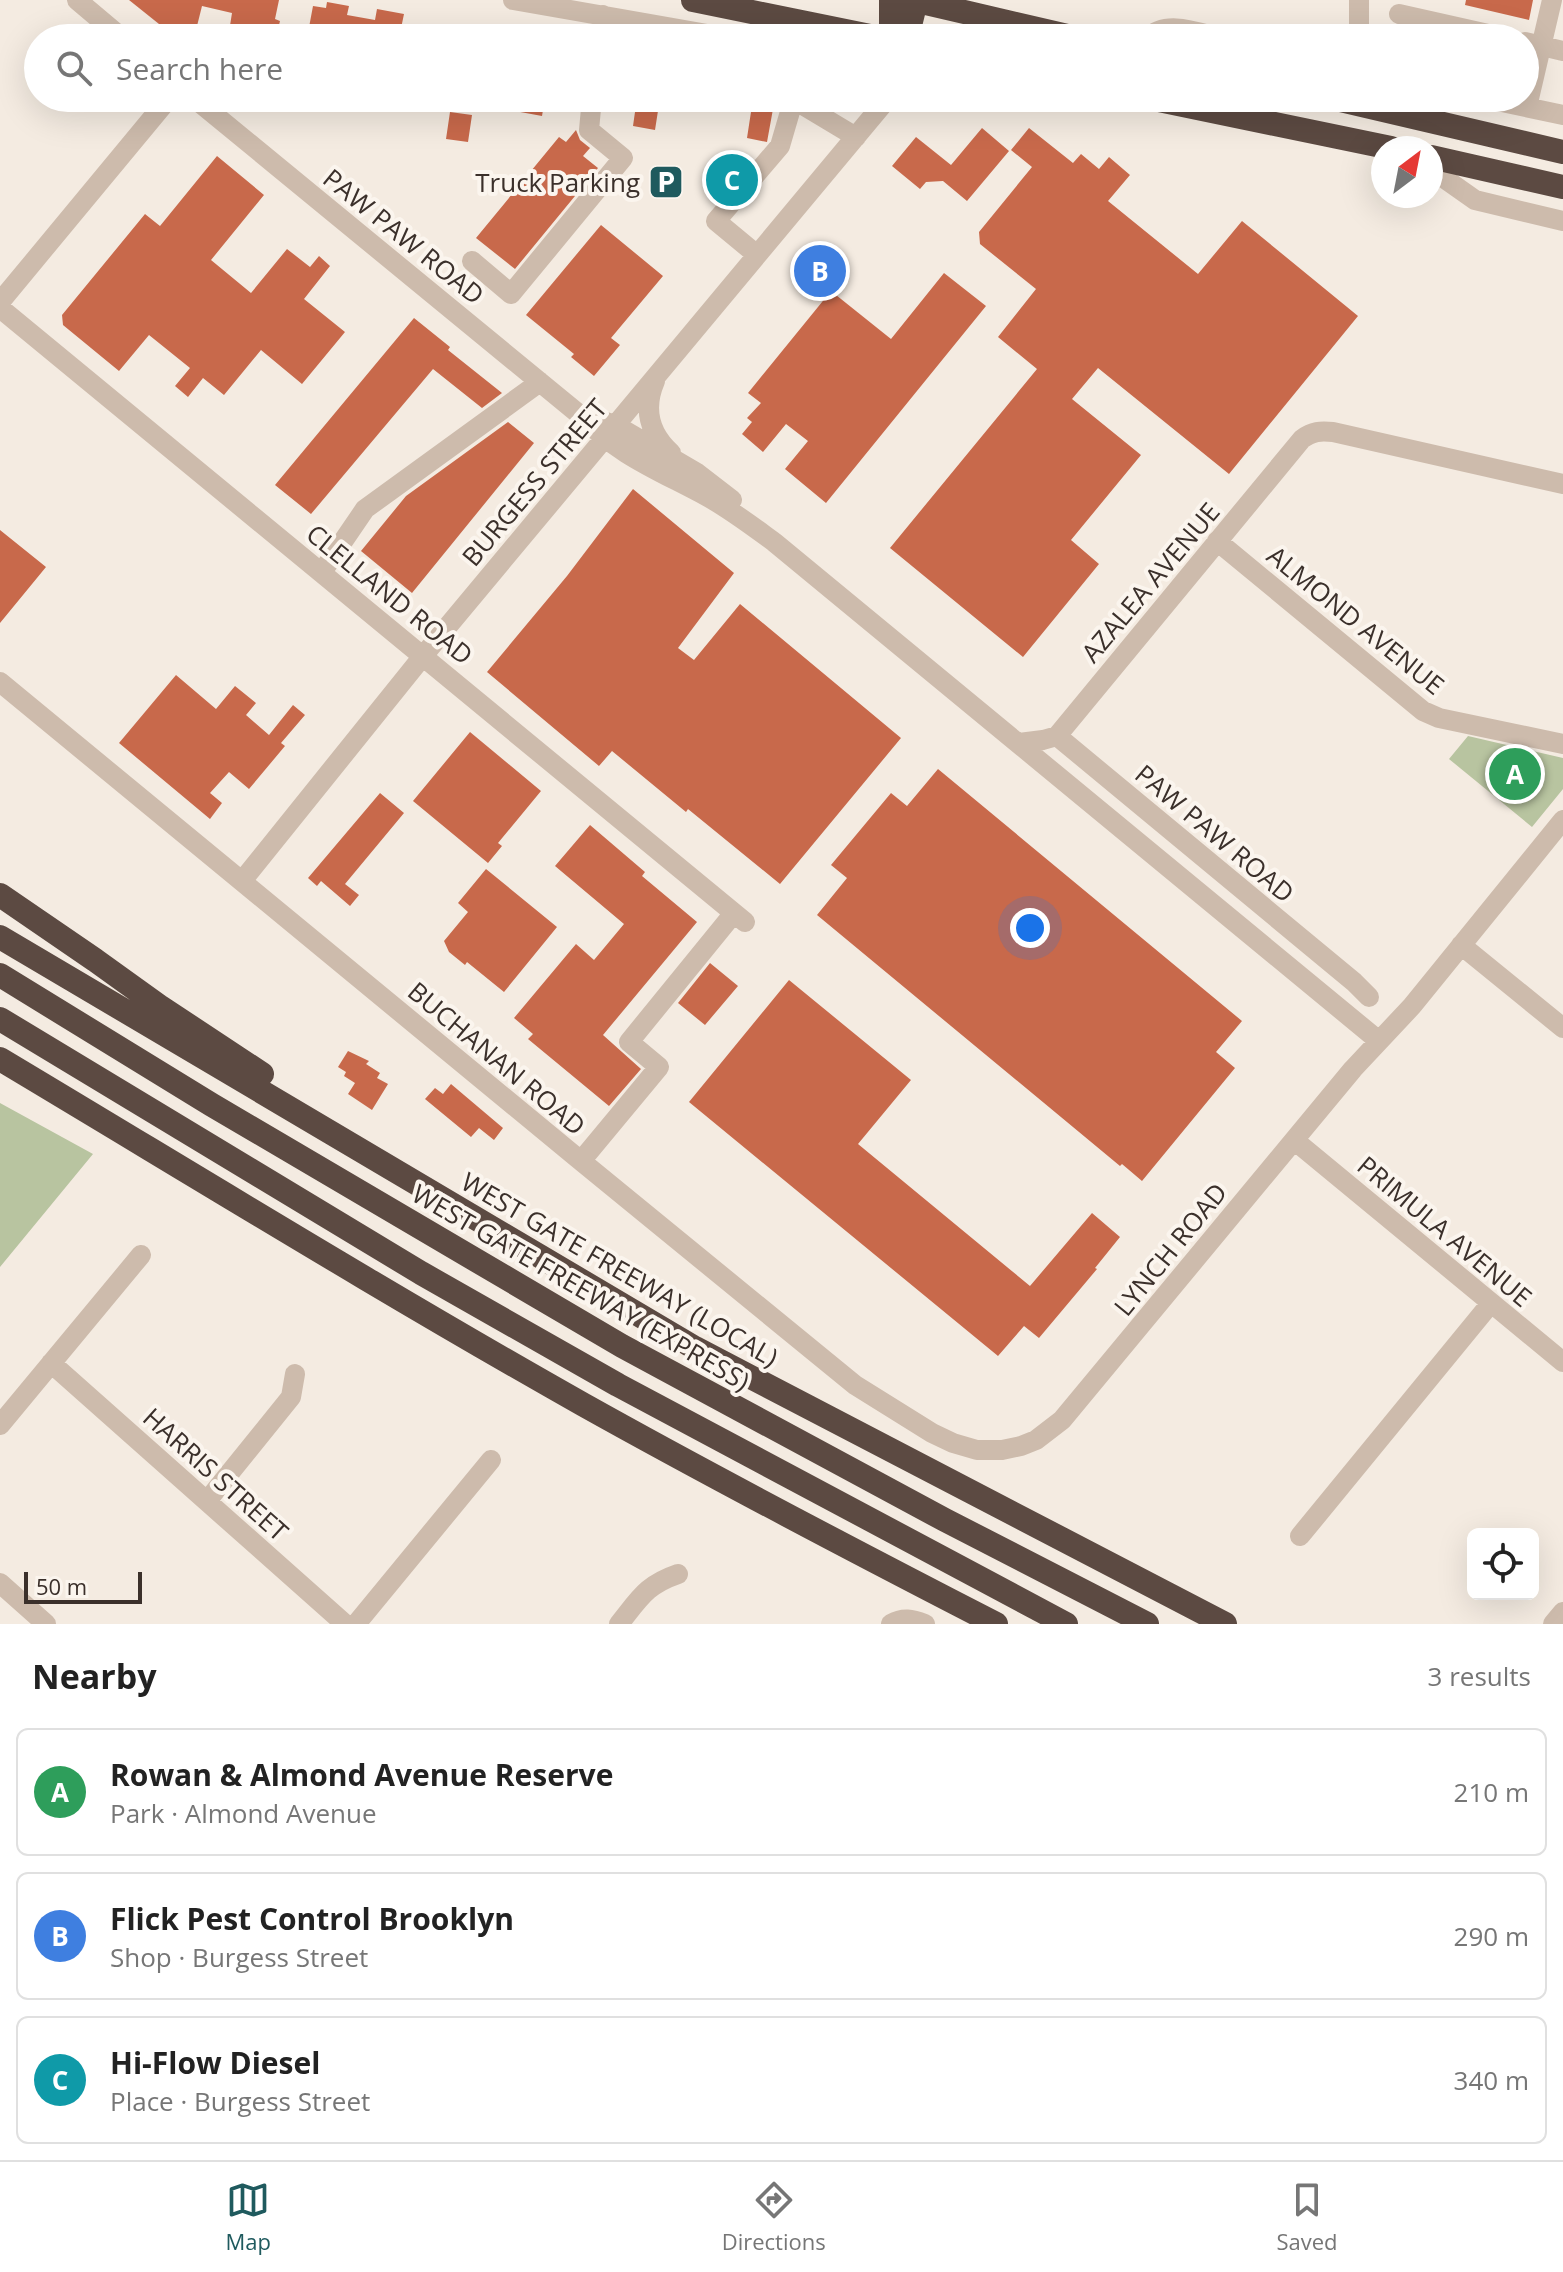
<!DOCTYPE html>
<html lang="en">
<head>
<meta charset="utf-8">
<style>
	body { margin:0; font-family:"Open Sans",sans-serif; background:#f2f2f2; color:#222 }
	.controls { position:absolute; right:24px; bottom:24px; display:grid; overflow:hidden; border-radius:12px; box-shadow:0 8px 32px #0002 }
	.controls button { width:72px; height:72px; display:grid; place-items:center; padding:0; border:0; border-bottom:2px solid #e0e0e0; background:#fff; color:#222; font:40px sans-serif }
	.compass { position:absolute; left:1371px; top:136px; width:72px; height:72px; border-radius:50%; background:#fff; box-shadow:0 8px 32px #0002; rotate:32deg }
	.scale { position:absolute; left:24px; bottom:20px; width:118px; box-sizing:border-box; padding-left:8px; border:4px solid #3b302b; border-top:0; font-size:22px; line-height:28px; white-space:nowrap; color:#3b302b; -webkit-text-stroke:6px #fbf5ee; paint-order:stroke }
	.you { position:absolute; left:1030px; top:928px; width:28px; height:28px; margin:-20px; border:6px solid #fff; border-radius:50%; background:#1a73e8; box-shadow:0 0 0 12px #1a73e833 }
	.badge { display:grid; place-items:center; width:52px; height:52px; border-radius:50%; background:#1f5a5e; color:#fff; font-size:26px; font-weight:700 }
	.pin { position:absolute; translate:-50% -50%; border:4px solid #fff; box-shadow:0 2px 8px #0006 }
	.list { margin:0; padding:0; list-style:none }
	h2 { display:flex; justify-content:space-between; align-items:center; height:104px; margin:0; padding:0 32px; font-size:34px }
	h2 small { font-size:26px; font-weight:400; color:#767676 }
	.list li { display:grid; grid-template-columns:52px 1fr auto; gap:24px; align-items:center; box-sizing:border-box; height:128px; margin:0 16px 16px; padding:0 16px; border:2px solid #e0e0e0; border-radius:12px }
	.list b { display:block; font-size:30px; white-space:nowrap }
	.list p { margin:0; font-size:26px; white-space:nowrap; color:#767676 }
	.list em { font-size:26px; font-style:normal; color:#767676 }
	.icon { flex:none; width:44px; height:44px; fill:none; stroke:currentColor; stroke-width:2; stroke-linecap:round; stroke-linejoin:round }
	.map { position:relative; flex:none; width:1563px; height:1624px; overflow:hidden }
	.search { position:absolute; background:#fff; box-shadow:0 8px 32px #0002; left:24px; right:24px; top:24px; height:88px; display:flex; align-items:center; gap:20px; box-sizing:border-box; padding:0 28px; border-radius:44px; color:#767676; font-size:30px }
	.sheet { height:536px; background:#fff }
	nav { display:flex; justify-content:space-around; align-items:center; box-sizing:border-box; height:112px; border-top:2px solid #e0e0e0; background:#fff; font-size:22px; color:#767676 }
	nav a { display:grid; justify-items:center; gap:4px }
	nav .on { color:#1f5a5e }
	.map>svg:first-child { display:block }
	.green { fill:#b8c4a0 }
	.building { fill:#c8694b }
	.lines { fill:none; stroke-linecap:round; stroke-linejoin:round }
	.minor { stroke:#cdbbac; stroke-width:20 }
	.highway { stroke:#5c4a42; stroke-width:24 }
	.labels { text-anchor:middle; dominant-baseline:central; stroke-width:8; stroke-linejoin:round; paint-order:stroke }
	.poi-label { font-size:26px; fill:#3b302b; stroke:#fbf5ee; text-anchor:end }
	.street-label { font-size:26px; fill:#3b302b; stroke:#fbf5ee }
</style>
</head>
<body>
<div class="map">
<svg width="1563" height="1624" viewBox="0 0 1563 1624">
	<rect width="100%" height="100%" fill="#f4ebe1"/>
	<!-- green -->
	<path class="green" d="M1468,736l95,22v31l-31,38 -83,-68z
		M0,1103l93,51 -93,113z"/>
	<!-- building -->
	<path class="building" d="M129,0h150l-4,19 5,2 -4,17h-48l4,-25 -30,-7 -8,32h-14l-23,-5 2,-9z
		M1466,0h67l-4,20 -64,-15z
		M327,2l22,4 -2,9 28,5 2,-11 27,5 -5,24h-92l6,-32 13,2z
		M481,98h64l-3,18 -61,-11z
		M637,98h23l-5,32 -22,-4z
		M736,98h39l-8,44 -20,-4 4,-26 -17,-3z
		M450,112l22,3 -4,27 -22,-3z
		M982,128l27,23 -42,50 -24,-20 -17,1 -6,7 -28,-23 24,-29 35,28z
		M1029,128l44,35 8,-9 18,15 10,-12 21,18 -22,26 90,73 44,-53 116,95 -129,158 -131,-106 -26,31 69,56 -70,85 28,24 -76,93 -133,-109 147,-179 -39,-32 38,-48 -56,-45 -1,-12 53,-65 -21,-17z
		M576,130l4,10 10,8 -7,8 15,12 -83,101 -39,-31 83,-101 7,5z
		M728,154l13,17 -16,19 -16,-21z
		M217,156l47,39 -53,65 40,33 36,-44 23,18 9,-11 11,10 -26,33 41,33 -43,52 -41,-34 -37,45 -21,-17 -15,19 -13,-11 15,-18 -41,-33 -30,36 -56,-46 -1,-10 83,-101 15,12z
		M601,225l62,51 -52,62 9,7 -26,31 -23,-19 3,-3 -48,-39z
		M944,273l42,33 -160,197 -41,-34 23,-28 -22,-17 -23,28 -21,-18 10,-12 -5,-4 14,-15 -13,-10 83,-102 60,48z
		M414,318l36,29 -2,3 54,43 -20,15 -49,-39 -122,145 -36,-29z
		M508,422l26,21 -122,150 -51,-42 45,-55z
		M633,489l101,84 -56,75 16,12 46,-56 161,134 -121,146 -92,-75 -2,3 -74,-61 -13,15 -112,-94 80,-96z
		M0,530l46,37 -46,56z
		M176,675l40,34 19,-23 21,17 -10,12 23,20 24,-30 12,10 -24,28 4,3 -36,43 -20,-17 -19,21 12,10 -12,16 -91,-76z
		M470,732l71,59 -43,52 4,3 -14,17 -75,-62z
		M938,769l304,252 -26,31 19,16 -93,113 -20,-17 -2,2 -303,-251 30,-37 -16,-13 60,-72 16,13z
		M380,793l24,20 -59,71 14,11 -9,11 -29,-25 -4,5 -9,-8z
		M590,825l55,47 -3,4 55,46 -94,113 38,34 -32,37 -81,-67 5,-5 -19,-16 62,-74 18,16 30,-36 -69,-58z
		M486,869l71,58 -53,65 -37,-30 -2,3 -16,-13 -5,-11 24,-29 -10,-9z
		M710,963l28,23 -33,39 -27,-22z
		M789,980l122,100 -53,64 172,142 62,-73 28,24 -25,31 2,1 -58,69 -15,-12 -26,30 -309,-254z
		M348,1051l21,10 -3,3 14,9 -3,5 11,6 -16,26 -24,-16 7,-11 -11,-7 2,-4 -8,-5z
		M451,1084l52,44 -9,12 -15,-12 -8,9 -46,-38 10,-11 8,6z"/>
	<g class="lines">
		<!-- minor -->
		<path class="minor" d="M77,0l45,38
			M513,0l217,38
			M1359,0v38
			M1399,14l107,24
			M598,38l5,-23
			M798,38l32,-9
			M1148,38c18,-19 51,-5 73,0
			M1525,42l38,9
			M194,98l386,317c37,40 80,56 126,81 24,13 46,30 68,46l605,499
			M791,98l65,39
			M1483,98l80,17
			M1527,107l25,-107
			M1431,169l44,31 88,21
			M757,255l-41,-34 64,-75 14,-48
			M472,261l39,33 112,-136 -34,-28 3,-32
			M0,302l169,-204
			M0,308l745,614
			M655,381c-12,28 -6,52 16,72
			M603,421l12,4 82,48 35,27
			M1217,541l206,170 16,7 124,26
			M322,572l43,-63 175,-127
			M0,682l581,479 274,224 77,48 21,10 24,7h25l19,-4 15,-6 26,-20 291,-351 59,-63 151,-186
			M1057,736l297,246 15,15
			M1019,743l24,-3 14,-4 245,-297c11,-8 18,-8 31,-7l230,52
			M242,881l181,-225 465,-558
			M1461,945l102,83
			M1294,1140l269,222
			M581,1161l78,-94 -30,-25 105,-129
			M51,1363l294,261
			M0,1425l141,-170
			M207,1501l84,-104 4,-23
			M1300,1536l191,-233
			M0,1583l46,41
			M356,1624l135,-164
			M619,1624c21,-26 27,-39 59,-50
			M891,1624c12,-7 21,-5 34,0
			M1553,1624l10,-12"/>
		<!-- highway -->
		<path class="highway" d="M693,0l187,38
			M913,0l163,38
			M891,38v-38
			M907,38l9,-37
			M1149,98l242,50
			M1332,98l231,54
			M1431,157l132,30
			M0,895l95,65 64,46 103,68
			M0,937l695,411 530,276
			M0,975l212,130 410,241 323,174 202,104
			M0,1019l421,254 197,112 448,239
			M0,1059c194,116 387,235 584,346 136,76 274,148 412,219"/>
	</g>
	<!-- icons -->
	<defs>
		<g id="parking-square" transform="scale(1.8)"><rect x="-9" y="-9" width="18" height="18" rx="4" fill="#1f5a5e" stroke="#fbf5ee"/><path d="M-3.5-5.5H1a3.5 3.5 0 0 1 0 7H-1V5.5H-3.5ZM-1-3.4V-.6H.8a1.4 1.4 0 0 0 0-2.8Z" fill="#fff"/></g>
	</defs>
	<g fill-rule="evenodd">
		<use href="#parking-square" x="666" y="182"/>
	</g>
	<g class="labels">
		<!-- poi labels -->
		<g class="poi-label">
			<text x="640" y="182">Truck Parking</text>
		</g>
		<!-- street labels -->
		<g class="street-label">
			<text transform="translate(404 236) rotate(39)">PAW PAW ROAD</text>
			<text transform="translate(534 482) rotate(-50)">BURGESS STREET</text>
			<text transform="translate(1150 582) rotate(-50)">AZALEA AVENUE</text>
			<text transform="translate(390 594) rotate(39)">CLELLAND ROAD</text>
			<text transform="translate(1356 620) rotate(39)">ALMOND AVENUE</text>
			<text transform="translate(1215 833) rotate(40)">PAW PAW ROAD</text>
			<text transform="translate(497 1058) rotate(40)">BUCHANAN ROAD</text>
			<text transform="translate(1445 1231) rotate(40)">PRIMULA AVENUE</text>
			<text transform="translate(1170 1249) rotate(-51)">LYNCH ROAD</text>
			<text transform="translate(620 1269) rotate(30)">WEST GATE FREEWAY (LOCAL)</text>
			<text transform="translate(581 1287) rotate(30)">WEST GATE FREEWAY (EXPRESS)</text>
			<text transform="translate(216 1474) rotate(42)">HARRIS STREET</text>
		</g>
	</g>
</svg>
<div class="controls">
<button><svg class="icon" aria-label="locate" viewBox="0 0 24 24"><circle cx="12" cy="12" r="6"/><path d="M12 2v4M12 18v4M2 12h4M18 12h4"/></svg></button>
</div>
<svg class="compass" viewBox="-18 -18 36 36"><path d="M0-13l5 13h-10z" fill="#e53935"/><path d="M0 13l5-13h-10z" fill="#767676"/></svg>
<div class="scale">50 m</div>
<div class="you"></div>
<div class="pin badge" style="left:1515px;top:774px;background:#2e9e5b">A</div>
<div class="pin badge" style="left:820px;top:271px;background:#3f7fe0">B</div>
<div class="pin badge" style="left:732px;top:180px;background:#0f9aa8">C</div>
<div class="search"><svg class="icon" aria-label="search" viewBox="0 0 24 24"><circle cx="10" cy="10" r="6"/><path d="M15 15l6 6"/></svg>Search here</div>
</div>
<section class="sheet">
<h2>Nearby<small>3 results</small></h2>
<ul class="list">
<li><span class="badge" style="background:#2e9e5b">A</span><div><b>Rowan &amp; Almond Avenue Reserve</b><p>Park · Almond Avenue</p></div><em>210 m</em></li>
<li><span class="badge" style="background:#3f7fe0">B</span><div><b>Flick Pest Control Brooklyn</b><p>Shop · Burgess Street</p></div><em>290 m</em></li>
<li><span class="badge" style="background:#0f9aa8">C</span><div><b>Hi-Flow Diesel</b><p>Place · Burgess Street</p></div><em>340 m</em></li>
</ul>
</section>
<nav>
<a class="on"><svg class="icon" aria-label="map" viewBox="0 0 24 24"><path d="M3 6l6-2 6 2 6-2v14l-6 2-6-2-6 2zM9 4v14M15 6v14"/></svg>Map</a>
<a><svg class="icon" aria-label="directions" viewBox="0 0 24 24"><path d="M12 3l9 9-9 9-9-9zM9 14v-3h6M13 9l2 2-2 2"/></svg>Directions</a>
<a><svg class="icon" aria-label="saved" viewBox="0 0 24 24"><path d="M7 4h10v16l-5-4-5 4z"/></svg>Saved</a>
</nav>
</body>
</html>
